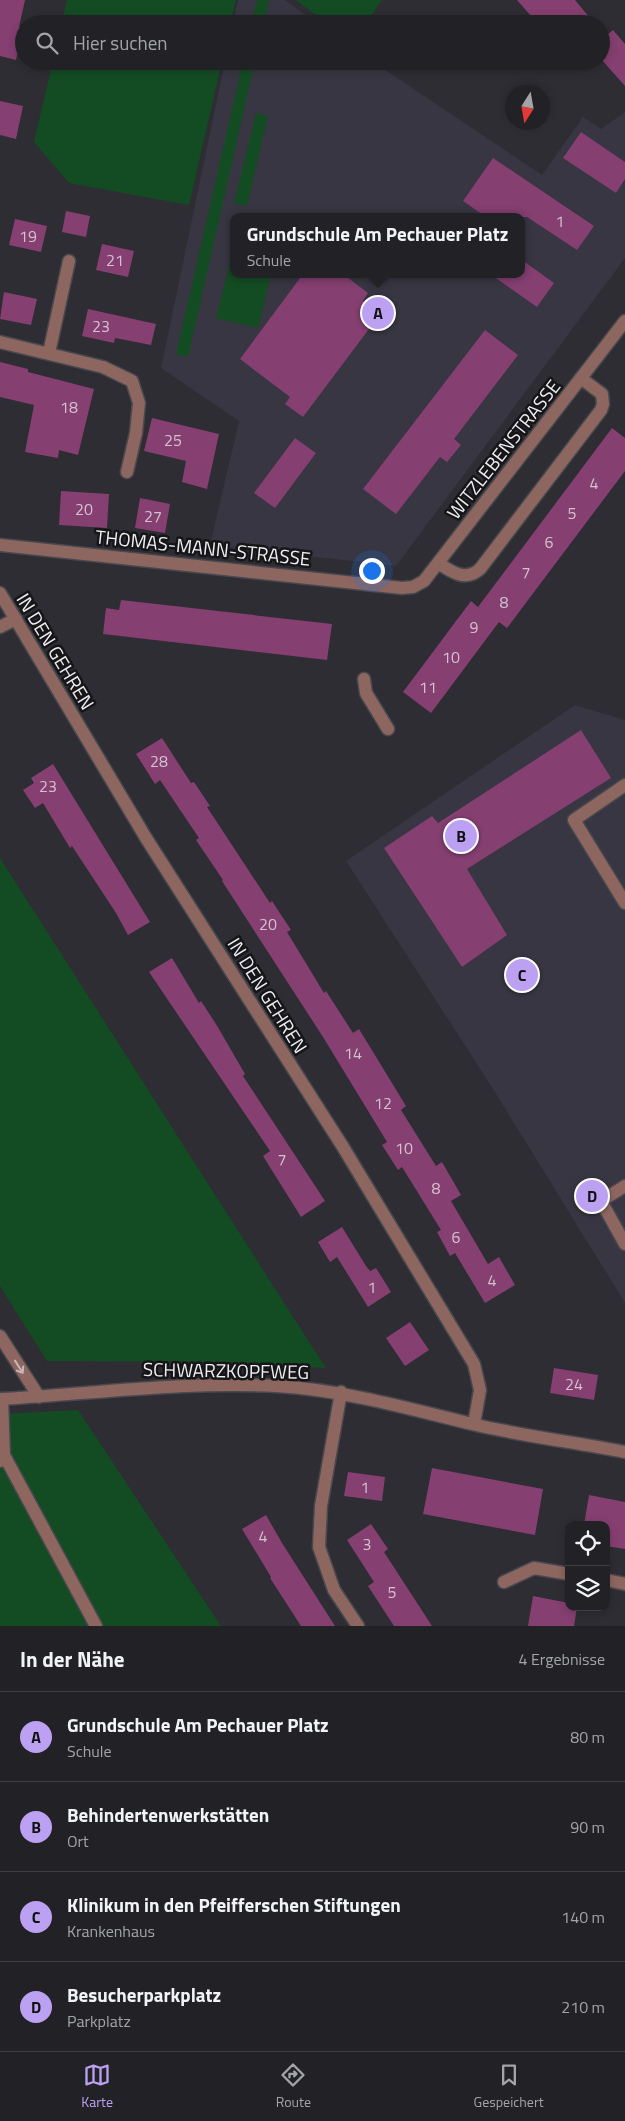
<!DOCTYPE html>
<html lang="de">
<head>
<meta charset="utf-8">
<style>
	body { margin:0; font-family:"Titillium Web",sans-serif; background:#2e2f32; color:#f1f3f6 }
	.controls { position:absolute; right:15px; bottom:15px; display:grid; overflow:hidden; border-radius:10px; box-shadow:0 2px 8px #0003 }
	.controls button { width:45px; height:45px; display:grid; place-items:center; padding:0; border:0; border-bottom:1px solid #3f3f43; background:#222226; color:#f1f3f6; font:25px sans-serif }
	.compass { position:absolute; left:505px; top:85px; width:45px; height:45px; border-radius:50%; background:#222226; box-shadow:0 2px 8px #0003; rotate:191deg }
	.you { position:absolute; left:371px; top:570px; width:18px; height:18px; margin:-12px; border:4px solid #fff; border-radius:50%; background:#1a73e8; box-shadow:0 0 0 8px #1a73e833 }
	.badge { display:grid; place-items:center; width:32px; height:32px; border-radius:50%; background:#bca0f2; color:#111; font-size:16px; font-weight:700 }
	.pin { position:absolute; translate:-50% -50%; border:2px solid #fff; box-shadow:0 1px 5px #0006 }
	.popup { position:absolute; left:230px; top:213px; width:295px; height:65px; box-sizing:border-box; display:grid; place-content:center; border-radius:10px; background:#222226; filter:drop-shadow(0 1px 4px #0005); font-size:16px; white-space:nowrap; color:#a2a4a7 }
	.popup b { font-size:19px; color:#f1f3f6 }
	.popup::after { content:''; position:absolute; left:50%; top:100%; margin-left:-10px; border:10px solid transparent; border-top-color:#222226 }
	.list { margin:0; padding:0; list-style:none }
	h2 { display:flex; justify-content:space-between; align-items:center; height:65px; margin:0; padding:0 20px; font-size:21px }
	h2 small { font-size:16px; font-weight:400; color:#a2a4a7 }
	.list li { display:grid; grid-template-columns:32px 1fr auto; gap:15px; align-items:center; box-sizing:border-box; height:90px; padding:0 20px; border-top:1px solid #3f3f43 }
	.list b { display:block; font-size:19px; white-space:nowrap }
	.list p { margin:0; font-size:16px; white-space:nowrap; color:#a2a4a7 }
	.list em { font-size:16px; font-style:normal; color:#a2a4a7 }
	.icon { flex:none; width:28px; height:28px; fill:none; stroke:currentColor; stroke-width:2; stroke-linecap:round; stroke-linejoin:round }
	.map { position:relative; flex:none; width:625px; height:1626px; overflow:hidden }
	.search { position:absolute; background:#222226; box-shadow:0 2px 8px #0003; left:15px; right:15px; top:15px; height:55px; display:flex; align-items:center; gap:12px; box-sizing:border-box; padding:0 18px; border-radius:28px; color:#a2a4a7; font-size:19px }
	.sheet { height:425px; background:#222226 }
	nav { display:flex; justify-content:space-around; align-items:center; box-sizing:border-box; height:70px; border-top:1px solid #3f3f43; background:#222226; font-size:14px; color:#a2a4a7 }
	nav a { display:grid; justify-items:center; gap:2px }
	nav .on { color:#bca0f2 }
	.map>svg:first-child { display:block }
	.built { fill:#373642; fill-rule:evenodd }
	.green { fill:#134c23 }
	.building { fill:#853f71 }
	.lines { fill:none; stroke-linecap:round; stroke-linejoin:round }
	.minor-casing { stroke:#48484e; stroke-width:15 }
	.minor { stroke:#8d665f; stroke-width:12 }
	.oneway { stroke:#c7b8b7 }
	.labels { text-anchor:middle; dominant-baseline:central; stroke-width:5; stroke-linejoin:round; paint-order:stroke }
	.number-label { font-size:16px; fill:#d4c2d2 }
	.street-label { font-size:19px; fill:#eeeef2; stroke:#161518 }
</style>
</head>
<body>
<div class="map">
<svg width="625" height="1626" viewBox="0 0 625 1626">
	<rect width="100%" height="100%" fill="#2d2d33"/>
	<!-- built -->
	<path class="built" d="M238,0h47l33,24h-85z
		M225,61h147l170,114 41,-58 18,12 24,-17v146l-229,308 -186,-21 29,-124 -78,-53zM234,217h288v57h-288z
		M575,705l50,15v583l-132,-214 -147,-228z"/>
	<!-- green -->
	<path class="green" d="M67,0h169l-6,24h-169z
		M257,0h12l-5,24h-13z
		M295,0h87l-17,24h-36z
		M53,61h169l-33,144 -120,-22 -35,-41z
		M243,61h12l-67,296 -12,-3z
		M256,113l12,3 -21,90 -13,-3z
		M234,246v28h37l-13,54 -42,-10z
		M0,858l302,473 24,37 -105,-6 -174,-1 -47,-75z
		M78,1410l143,216h-221v-212z"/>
	<!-- building -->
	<path class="building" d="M0,0h25l-6,27h4l-7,33 -16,-4z
		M517,0h58l20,24h-57z
		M613,30l12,14v42l-24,-27v-19z
		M0,101l23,5 -7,33 -16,-4z
		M581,132l44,30v17l-9,14 -53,-35z
		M493,158l101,68 -17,24 -50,-33h-41l-23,-16z
		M66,211l24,5 -4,21 -24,-5z
		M15,219l32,7 -6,26 -32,-7z
		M102,244l32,7 -6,26 -32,-7z
		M522,260l32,23 -17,24 -47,-33h32z
		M303,274h40l25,19 -5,8 18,12 -78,104 -18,-13 5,-7 -50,-38z
		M4,292l33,7 -6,26 -31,-6z
		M88,309l68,15 -5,21 -36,-7 -1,5 -32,-7z
		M485,330l33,25 -64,84 7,6 -14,17 -7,-5 -44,57 -33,-25z
		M0,362l28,7v3l66,17 -16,66 -19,-5 -1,8 -33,-6 9,-47 -34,-8z
		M152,418l67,16 -12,55 -25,-7 4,-21 -42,-10z
		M612,428l13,10v33l-118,157 -8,-6 -68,91 -28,-21 68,-91 7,6z
		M295,438l21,15 -41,55 -21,-15z
		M61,491l48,3 -2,34 -48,-3z
		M140,498l30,6 -5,29 -30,-5z
		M121,600l211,24 -5,36 -224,-26 3,-26 13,2z
		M581,730l30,48 -144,91 40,66 -45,32 -78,-119 48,-32 6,7z
		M162,738l29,45 3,-1 16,24 -3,1 63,96 2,-2 19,29 -4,2 37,61 2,-2 27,42 6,-4 47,77 -5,4 35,56 6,-4 19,33 -10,6 37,63 11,-7 16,28 -30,18 -30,-50 -5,3 -13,-24 4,-2 -39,-63 -4,3 -16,-25 5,-3 -64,-105 -101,-156 1,-1 -27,-40 3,-2 -39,-58 -5,4 -19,-30z
		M53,764l97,158 -22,13 -12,-22 -44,-67 -2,2 -27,-45 -8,5 -12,-18 11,-7 -3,-5z
		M172,958l27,45 2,-2 15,23 29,50 -2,2 82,125 -24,16 -38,-61 7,-5 -121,-179z
		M342,1227l24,39 4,5 6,-3 15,24 -23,15 -31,-50 -7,5 -12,-20z
		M410,1322l19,28 -24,16 -19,-28z
		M554,1368l44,7 -4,25 -44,-7z
		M432,1468l111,21 -8,46 -112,-21z
		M348,1472l37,5 -3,24 -38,-5z
		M589,1495l36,7v47l-19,-3v-21h-22z
		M266,1515l16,28 53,83h-34l-31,-48 1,-1 -29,-48z
		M371,1524l17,25 -4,3 48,74h-38l-26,-40 6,-4 -27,-42z
		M533,1596l36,7v4h8l-3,19h-46z"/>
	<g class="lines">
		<!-- minor casing -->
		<g class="minor-casing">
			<path id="minor" d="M0,342l103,25 29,14 7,22 -3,30 -9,39
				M49,353l20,-92
				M0,545l402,43 11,-1 11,-6 201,-260
				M438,563c14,9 27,19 42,6l121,-159 2,-6 -1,-10 -20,-15
				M0,593l146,245 197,309 131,217 6,26 -6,34
				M0,627l16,-8
				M364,679l2,14 22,36
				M625,785l-51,35 51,83
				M625,1186l-24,15 24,43
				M0,1336l39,61
				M341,1392l-20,114 -2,41 15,43 24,36
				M0,1399c92,-5 183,-18 276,-13 67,4 131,22 196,38 50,12 102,18 153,28
				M4,1455l92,171
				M0,1461l4,-6 -2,-56
				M606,1580l19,4
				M504,1582l30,-14 35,6"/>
		</g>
		<!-- minor -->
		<use href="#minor" class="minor"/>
	</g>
	<!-- one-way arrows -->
	<defs><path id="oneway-shaft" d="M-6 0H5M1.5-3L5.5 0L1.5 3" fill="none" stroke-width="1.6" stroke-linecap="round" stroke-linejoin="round" transform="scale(1.25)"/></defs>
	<use class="oneway" href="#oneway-shaft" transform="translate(19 1367) rotate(58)"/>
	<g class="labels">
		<!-- number labels -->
		<g class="number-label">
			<text x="560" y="221">1</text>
			<text x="28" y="236">19</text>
			<text x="115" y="260">21</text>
			<text x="101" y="326">23</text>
			<text x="69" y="407">18</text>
			<text x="173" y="440">25</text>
			<text x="594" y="483">4</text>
			<text x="84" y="509">20</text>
			<text x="572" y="513">5</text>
			<text x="153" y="516">27</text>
			<text x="549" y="542">6</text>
			<text x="526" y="572">7</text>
			<text x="504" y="602">8</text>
			<text x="474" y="627">9</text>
			<text x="451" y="657">10</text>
			<text x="428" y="687">11</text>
			<text x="159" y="761">28</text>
			<text x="48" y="786">23</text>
			<text x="268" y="924">20</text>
			<text x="353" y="1053">14</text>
			<text x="383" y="1103">12</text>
			<text x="404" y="1148">10</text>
			<text x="282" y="1159">7</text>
			<text x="436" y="1188">8</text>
			<text x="456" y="1237">6</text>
			<text x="492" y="1280">4</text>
			<text x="372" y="1287">1</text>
			<text x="574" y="1384">24</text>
			<text x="365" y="1487">1</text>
			<text x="263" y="1536">4</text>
			<text x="367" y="1544">3</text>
			<text x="392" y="1592">5</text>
		</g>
		<!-- street labels -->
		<g class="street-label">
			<text transform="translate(503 449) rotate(-52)">WITZLEBENSTRASSE</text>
			<text transform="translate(203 547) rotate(6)">THOMAS-MANN-STRASSE</text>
			<text transform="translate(56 651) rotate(59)">IN DEN GEHREN</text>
			<text transform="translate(268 995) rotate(58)">IN DEN GEHREN</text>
			<text transform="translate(226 1370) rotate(1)">SCHWARZKOPFWEG</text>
		</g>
	</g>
</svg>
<div class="controls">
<button><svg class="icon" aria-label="locate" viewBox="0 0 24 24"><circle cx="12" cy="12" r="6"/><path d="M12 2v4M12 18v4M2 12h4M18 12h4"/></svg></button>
<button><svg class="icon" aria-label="layers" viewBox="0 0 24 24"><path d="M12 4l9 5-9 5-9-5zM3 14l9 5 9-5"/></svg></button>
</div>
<svg class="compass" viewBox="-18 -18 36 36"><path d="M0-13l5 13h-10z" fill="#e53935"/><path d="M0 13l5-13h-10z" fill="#a2a4a7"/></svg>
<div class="you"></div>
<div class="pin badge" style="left:378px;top:313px">A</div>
<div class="popup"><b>Grundschule Am Pechauer Platz</b>Schule</div>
<div class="pin badge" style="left:461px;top:836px">B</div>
<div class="pin badge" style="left:522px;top:975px">C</div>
<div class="pin badge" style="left:592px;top:1196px">D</div>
<div class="search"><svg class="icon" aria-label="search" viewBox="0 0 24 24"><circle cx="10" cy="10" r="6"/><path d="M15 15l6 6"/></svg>Hier suchen</div>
</div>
<section class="sheet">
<h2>In der Nähe<small>4 Ergebnisse</small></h2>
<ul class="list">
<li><span class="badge">A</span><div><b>Grundschule Am Pechauer Platz</b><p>Schule</p></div><em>80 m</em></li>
<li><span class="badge">B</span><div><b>Behindertenwerkstätten</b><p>Ort</p></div><em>90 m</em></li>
<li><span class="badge">C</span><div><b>Klinikum in den Pfeifferschen Stiftungen</b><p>Krankenhaus</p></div><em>140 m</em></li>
<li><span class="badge">D</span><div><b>Besucherparkplatz</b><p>Parkplatz</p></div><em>210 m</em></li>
</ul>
</section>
<nav>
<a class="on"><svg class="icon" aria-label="map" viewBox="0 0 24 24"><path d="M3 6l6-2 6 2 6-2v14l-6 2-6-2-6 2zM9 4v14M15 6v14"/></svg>Karte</a>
<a><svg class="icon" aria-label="directions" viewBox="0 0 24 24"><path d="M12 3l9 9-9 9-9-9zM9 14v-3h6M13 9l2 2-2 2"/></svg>Route</a>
<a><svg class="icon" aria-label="saved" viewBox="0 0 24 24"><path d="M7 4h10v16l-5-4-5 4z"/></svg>Gespeichert</a>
</nav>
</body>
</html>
